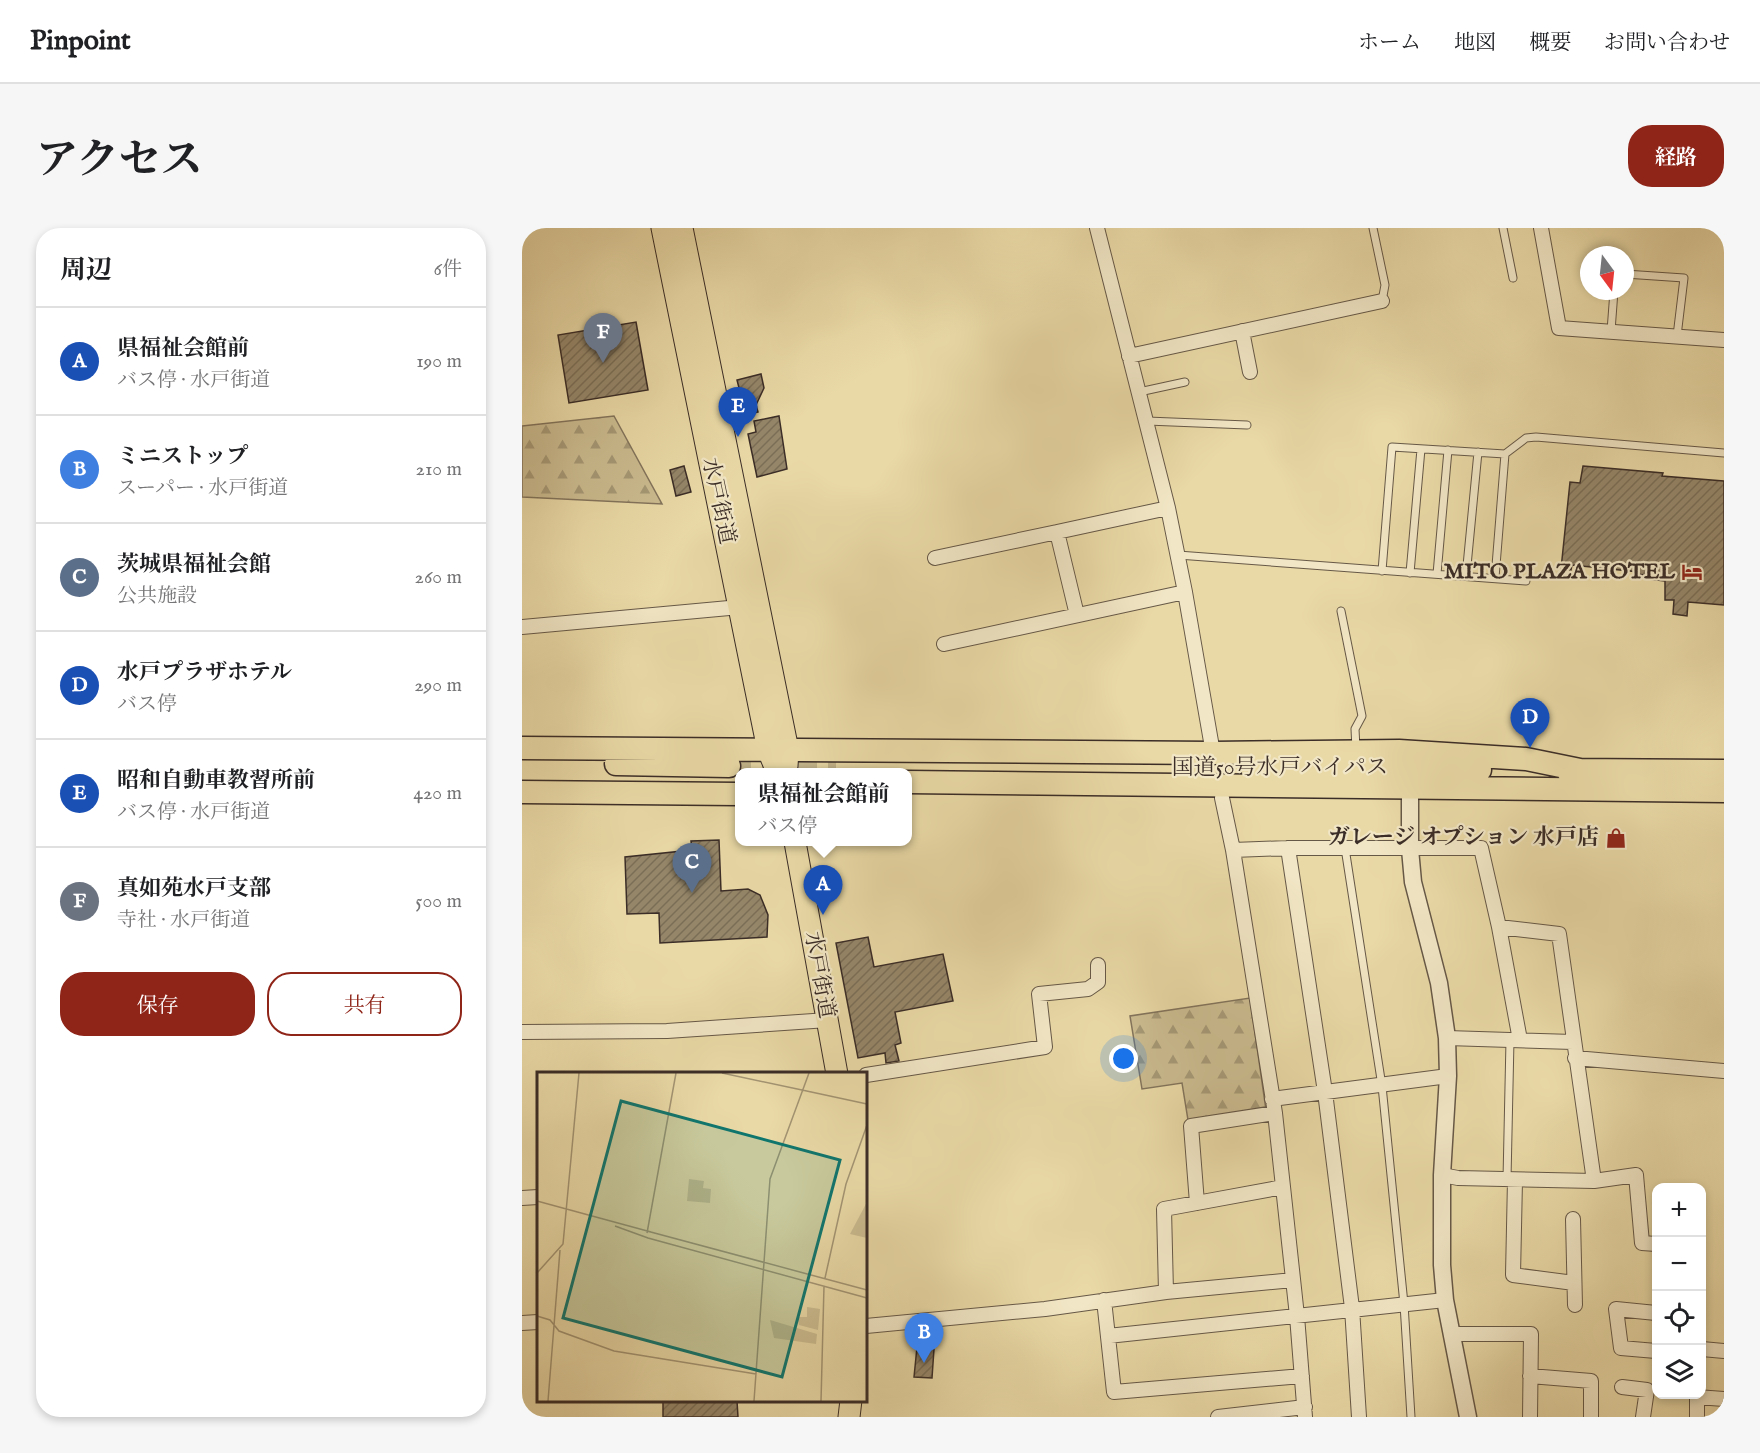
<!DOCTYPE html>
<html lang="ja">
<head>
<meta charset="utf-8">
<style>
	body { margin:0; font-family:"IM FELL English","Noto Serif JP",serif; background:#f6f6f6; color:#202124 }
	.controls { position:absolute; right:18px; bottom:18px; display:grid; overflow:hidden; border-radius:12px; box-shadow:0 3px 9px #0003 }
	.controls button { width:54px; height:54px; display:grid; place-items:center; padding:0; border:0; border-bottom:2px solid #e0e0e0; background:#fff; color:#202124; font:30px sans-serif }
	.compass { position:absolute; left:1058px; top:18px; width:54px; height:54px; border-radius:50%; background:#fff; box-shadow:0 3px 9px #0003; rotate:165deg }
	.you { position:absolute; left:602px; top:831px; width:21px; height:21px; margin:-15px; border:4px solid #fff; border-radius:50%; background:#1a73e8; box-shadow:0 0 0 9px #1a73e833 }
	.badge { display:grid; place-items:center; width:39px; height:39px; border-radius:50%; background:#8f2418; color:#fff; font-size:20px; font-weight:700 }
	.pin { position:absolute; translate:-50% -50px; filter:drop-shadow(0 2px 3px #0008) }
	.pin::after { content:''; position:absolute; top:32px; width:21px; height:18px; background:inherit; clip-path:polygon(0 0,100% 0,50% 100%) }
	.popup { position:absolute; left:213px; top:540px; width:177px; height:78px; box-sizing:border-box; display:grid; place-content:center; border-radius:12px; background:#fff; filter:drop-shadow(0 2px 4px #0005); font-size:20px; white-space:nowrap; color:#757577 }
	.popup b { font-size:22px; color:#202124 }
	.popup::after { content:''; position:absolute; left:50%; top:100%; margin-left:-12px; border:12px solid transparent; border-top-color:#fff }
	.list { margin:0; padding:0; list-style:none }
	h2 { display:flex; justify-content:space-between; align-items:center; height:78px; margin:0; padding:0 24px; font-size:26px }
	h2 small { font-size:20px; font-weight:400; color:#757577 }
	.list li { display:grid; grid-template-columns:39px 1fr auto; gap:18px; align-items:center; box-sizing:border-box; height:108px; padding:0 24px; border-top:2px solid #e0e0e0 }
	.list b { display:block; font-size:22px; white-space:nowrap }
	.list p { margin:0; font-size:20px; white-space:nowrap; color:#757577 }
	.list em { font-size:20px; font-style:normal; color:#757577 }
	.actions { display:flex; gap:12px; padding:18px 24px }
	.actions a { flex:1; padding:14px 0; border:2px solid #8f2418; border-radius:24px; text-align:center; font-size:21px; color:#8f2418 }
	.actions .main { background:#8f2418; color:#fff }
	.icon { flex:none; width:33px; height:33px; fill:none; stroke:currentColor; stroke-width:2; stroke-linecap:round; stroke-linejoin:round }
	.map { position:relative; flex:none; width:1202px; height:1189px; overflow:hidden; border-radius:24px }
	header { display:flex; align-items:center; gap:36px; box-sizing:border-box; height:84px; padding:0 30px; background:#fff; border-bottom:2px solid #e0e0e0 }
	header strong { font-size:28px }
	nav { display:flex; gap:33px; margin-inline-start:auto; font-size:21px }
	.intro { display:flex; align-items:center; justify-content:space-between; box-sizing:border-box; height:144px; padding:0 36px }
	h1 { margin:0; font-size:42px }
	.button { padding:15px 27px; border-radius:24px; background:#8f2418; color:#fff; font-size:21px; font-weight:700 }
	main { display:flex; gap:36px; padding:0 36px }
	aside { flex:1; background:#fff; border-radius:24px; box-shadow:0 3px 9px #0003 }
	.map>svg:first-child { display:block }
	.forest { fill:url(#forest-firs); stroke:#83745c; stroke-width:1.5 }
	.building { fill:url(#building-hatch); stroke:#3b2d27; stroke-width:1.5 }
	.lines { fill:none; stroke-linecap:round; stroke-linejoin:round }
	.trunk-tunnel { stroke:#c6b78d; stroke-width:22; stroke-dasharray:22 11; stroke-linecap:butt }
	.service-casing { stroke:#665847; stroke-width:9 }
	.minor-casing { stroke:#665847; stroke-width:16 }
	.tertiary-casing { stroke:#665847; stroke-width:19 }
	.primary-casing { stroke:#3b2d27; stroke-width:23 }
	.trunk-casing { stroke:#3b2d27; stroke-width:25 }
	.service { stroke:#f1e6c5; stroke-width:7 }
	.minor { stroke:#f1e6c5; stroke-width:14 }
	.tertiary { stroke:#f1e6c5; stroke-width:16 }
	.primary { stroke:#e9d9a6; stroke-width:21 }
	.trunk { stroke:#e9d9a6; stroke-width:22 }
	.labels { text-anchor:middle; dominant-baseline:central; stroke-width:4.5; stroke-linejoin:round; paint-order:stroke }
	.street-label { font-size:22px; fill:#3b2d27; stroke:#f1e6c5 }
	.poi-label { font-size:22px; font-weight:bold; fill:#3b2d27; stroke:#f1e6c5; text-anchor:end }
	.inset-road { fill:none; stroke:#a39473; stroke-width:1.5 }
	.view { fill:#0f766e; fill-opacity:0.15; stroke:#0f766e; stroke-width:3 }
	.inset-edge { fill:none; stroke:#3b2d27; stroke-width:3 }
</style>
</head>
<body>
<header>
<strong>Pinpoint</strong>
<nav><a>ホーム</a><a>地図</a><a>概要</a><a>お問い合わせ</a></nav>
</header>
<div class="intro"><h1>アクセス</h1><a class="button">経路</a></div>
<main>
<aside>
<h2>周辺<small>6件</small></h2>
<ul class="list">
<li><span class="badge" style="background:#1a4fb4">A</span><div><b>県福祉会館前</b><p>バス停 · 水戸街道</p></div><em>190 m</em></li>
<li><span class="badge" style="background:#3f7fe0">B</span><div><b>ミニストップ</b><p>スーパー · 水戸街道</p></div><em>210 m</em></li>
<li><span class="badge" style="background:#5c6f8a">C</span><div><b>茨城県福祉会館</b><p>公共施設</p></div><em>260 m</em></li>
<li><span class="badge" style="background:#1a4fb4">D</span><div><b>水戸プラザホテル</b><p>バス停</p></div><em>290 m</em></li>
<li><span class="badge" style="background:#1a4fb4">E</span><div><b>昭和自動車教習所前</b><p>バス停 · 水戸街道</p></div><em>420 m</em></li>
<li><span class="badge" style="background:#6b7280">F</span><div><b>真如苑水戸支部</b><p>寺社 · 水戸街道</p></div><em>500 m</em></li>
</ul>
<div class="actions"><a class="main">保存</a><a>共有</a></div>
</aside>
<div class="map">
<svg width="1202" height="1189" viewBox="0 0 1202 1189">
	<defs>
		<pattern id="forest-firs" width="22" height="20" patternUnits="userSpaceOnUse" patternTransform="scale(1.5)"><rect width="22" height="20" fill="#cbbc90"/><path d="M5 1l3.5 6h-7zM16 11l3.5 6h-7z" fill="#a69976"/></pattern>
		<pattern id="building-hatch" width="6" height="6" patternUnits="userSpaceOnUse" patternTransform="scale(1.5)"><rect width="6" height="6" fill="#958669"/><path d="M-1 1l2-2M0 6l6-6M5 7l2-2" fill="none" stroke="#7b6e56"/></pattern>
	</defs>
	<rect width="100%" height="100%" fill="#e9d9a6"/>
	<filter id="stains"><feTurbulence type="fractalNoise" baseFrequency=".00333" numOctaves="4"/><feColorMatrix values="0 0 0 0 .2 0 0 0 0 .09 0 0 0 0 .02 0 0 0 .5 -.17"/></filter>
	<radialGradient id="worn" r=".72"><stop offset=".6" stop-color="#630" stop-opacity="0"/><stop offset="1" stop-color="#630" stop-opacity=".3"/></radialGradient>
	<!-- forest -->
	<path class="forest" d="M92,188l48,88 -140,-7v-71z
		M728,770l16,112 -78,10 -6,-37 -40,6 -12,-73z"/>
	<!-- building -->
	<path class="building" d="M114,94l12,68 -79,13 -11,-68z
		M239,146l3,14 -8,17 2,7 -12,3 -9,-35z
		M257,188l8,53 -30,8 -9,-43 8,-2 -2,-11z
		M162,238l7,26 -15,4 -6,-26z
		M1061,238l80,7 -1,3 62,5v124l-36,-3 -1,14 -14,-2 1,-14h-9v-19l-16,-2 1,-3 -12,-2 1,-2 -67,-7 -1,5 -10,-1 9,-87 10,1z
		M197,612l2,51 27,-2 12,6 8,20 -1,22 -107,6 -1,-30 -32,1 -2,-57 67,-7 -1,-9z
		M346,709l6,30 69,-13 10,47 -58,11 6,31 -6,2 4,16 -13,2 -1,-10 -27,5 -22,-115z
		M395,1119l17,2 -2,29 -18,-1z
		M141,1173h74l1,16h-75z"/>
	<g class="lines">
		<!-- trunk-tunnel -->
		<path class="trunk-tunnel" d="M207,538h107"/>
		<!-- service casing -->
		<g class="service-casing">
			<path id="service" d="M851,0l12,57 -3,16
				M981,0l10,50
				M1103,46l59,4 -7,58
				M1089,103l3,-40
				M617,164l46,-10
				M625,193l100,4
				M656,327l348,26
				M860,343l10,-124 113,7
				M888,345l11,-124
				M915,346l11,-124
				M944,348l12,-124
				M973,350l10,-124 21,-16 10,-1 188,16
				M819,383l21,105 -7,13 1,20
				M823,620l37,238 22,218 7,113
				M985,951l3,-139"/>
		</g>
		<!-- minor casing -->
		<g class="minor-casing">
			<path id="minor" d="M575,0l71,280 17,84 28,161
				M1019,0l18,100 165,12
				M720,103l8,41
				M607,128l253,-55
				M535,304l111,-24
				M413,330l122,-26 20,83
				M0,399l218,-20
				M422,416l241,-52
				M700,570l11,52 42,263 22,203 8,101
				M766,620l37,244 27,216 7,109
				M711,622l55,-2h193l18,79 60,7 35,247 -136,-3 -16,-3
				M977,699l21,113
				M0,804l145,-1 161,-11
				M925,810l126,4
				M1053,830l149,13
				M344,847l179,-28 -6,-53 49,-5 10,-7v-17
				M750,871l176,-23
				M993,952l-2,95 61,8
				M1072,953l42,-6 6,68 14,1
				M0,970l16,-1
				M675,975l-6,-77 84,-13
				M1051,991l2,86
				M644,1064l-2,-83 119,-22
				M582,1072l10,92 188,-16
				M1134,1085l-40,-4 5,39 35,3
				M0,1095l16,-1
				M344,1098l179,-17 121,-17 127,-12
				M929,1106h80l-1,83
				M586,1108l337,-36
				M1180,1121l22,2
				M1008,1148l61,5v36
				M1100,1159l25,3 -4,27
				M696,1189l87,-10
				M1175,1189v-20l27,2"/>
		</g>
		<!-- tertiary casing -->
		<g class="tertiary-casing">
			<path id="tertiary" d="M888,548v73l3,33 26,101 8,55 1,38 -6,99v90l3,35 23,117"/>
		</g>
		<!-- primary casing -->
		<g class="primary-casing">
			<path id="primary" d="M140,0l106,522 9,22
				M160,0l106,522 -1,16
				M273,614l42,232
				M327,1189l2,-17"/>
		</g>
		<!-- trunk casing -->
		<g class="trunk-casing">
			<path id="trunk" d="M0,520l691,5 186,-2 127,8 54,11
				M94,536l113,2
				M730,540l228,2
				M1045,542l157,1
				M385,554l817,9
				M0,564l217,2"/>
		</g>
		<!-- service -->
		<use href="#service" class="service"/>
		<!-- minor -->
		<use href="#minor" class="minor"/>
		<!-- tertiary -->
		<use href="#tertiary" class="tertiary"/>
		<!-- primary -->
		<use href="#primary" class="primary"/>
		<!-- trunk -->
		<use href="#trunk" class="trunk"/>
	</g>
	<!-- icons -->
	<defs>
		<g id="hotel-bare" transform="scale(1.62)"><path d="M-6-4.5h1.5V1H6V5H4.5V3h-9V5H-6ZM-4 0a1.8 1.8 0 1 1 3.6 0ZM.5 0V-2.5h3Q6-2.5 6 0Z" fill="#8f2418" stroke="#f1e6c5" stroke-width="2.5" paint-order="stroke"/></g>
		<g id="shop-bare" transform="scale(1.62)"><path d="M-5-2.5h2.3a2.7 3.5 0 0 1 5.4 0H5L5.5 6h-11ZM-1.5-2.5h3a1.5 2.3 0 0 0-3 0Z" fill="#8f2418" stroke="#f1e6c5" stroke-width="2.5" paint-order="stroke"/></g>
	</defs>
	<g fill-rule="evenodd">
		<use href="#hotel-bare" x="1170" y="344"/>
		<use href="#shop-bare" x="1094" y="610"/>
	</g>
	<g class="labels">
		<!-- street labels -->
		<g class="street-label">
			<text transform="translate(196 273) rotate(78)">水戸街道</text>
			<text x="758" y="540">国道50号水戸バイパス</text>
			<text transform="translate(297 747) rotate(80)">水戸街道</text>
		</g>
		<!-- poi labels -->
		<g class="poi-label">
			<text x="1153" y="344">MITO PLAZA HOTEL</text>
			<text x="1077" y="610">ガレージ オプション 水戸店</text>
		</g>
	</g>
	<!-- overview -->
	<g transform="translate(15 844)">
		<rect width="330" height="330" fill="#e9d9a6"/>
		<path d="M330,130v36l-17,-4z" fill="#cbbc90"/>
		<path d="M152,107l15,2 -1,7 8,1 -1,14 -23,-2zM270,235l13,2 -2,21 -19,-5 -2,-8h10zM233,248l47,14 -1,10 -42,-6z" fill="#cbbc90"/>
		<path class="inset-road" d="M185,1l80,17M265,18l65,14M0,129l114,31M78,154l33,12 219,60M110,159l220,59M110,161l29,-160M0,201l26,-29 16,-171M288,206l21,-94 21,-59M0,244l13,4 9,11 55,20 142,23M11,329l12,-151M217,329l16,-222 39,-106M284,329l3,-115"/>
		<path class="view" d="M84,29l219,59 -58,217 -219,-59z"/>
		<rect width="330" height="330" class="inset-edge"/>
	</g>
	<rect width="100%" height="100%" filter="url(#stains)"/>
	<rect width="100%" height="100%" fill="url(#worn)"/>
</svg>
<div class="controls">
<button>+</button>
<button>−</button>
<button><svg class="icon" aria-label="locate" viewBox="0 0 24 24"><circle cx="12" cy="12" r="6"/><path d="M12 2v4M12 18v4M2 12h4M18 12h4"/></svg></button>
<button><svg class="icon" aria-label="layers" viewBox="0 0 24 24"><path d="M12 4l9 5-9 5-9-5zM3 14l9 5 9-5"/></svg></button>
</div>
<svg class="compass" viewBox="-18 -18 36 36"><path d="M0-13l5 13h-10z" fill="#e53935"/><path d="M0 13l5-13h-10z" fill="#757577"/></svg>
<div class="you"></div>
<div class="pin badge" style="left:301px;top:687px;background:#1a4fb4">A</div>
<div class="popup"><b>県福祉会館前</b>バス停</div>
<div class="pin badge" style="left:402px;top:1135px;background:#3f7fe0">B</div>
<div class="pin badge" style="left:170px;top:665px;background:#5c6f8a">C</div>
<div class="pin badge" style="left:1008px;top:520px;background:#1a4fb4">D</div>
<div class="pin badge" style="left:216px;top:209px;background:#1a4fb4">E</div>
<div class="pin badge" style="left:81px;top:135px;background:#6b7280">F</div>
</div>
</main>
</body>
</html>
